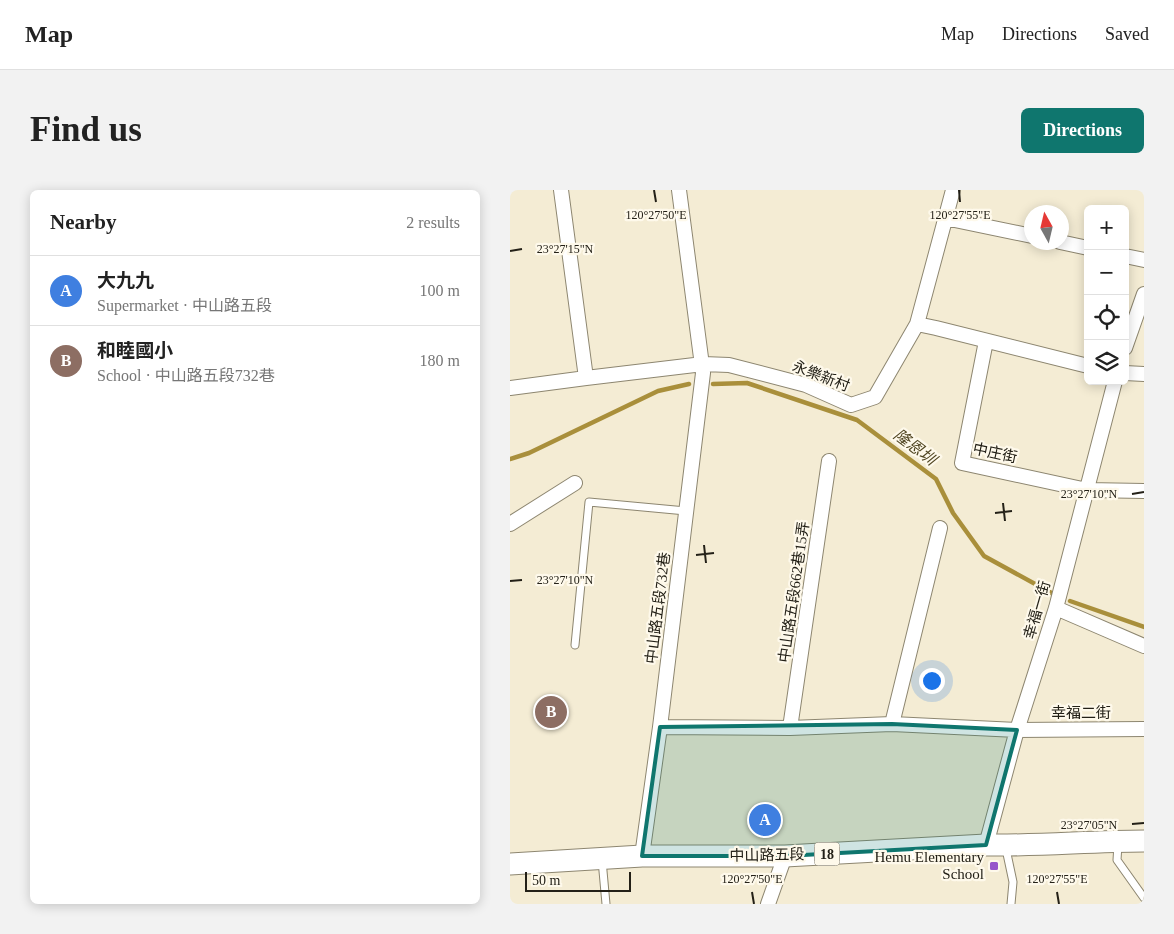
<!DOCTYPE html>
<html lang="en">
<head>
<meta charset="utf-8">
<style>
	body { margin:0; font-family:"Times New Roman","Noto Sans TC",serif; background:#f2f2f2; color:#222 }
	.controls { position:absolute; right:15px; top:15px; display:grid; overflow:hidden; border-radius:8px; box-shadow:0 2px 12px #0003 }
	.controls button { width:45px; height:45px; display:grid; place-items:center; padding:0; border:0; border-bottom:1px solid #e0e0e0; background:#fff; color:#222; font:25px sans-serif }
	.compass { position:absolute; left:514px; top:15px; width:45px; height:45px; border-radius:50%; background:#fff; box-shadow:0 2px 12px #0003; rotate:352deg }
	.scale { position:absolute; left:15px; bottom:12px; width:106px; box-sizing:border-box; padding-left:5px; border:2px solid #232017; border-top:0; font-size:14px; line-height:18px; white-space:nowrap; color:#232017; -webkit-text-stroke:4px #fef9eb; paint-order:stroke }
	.you { position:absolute; left:421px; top:490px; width:18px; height:18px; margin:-12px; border:4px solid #fff; border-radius:50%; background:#1a73e8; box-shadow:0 0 0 8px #1a73e833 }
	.badge { display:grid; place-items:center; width:32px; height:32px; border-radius:50%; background:#0f766e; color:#fff; font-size:16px; font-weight:700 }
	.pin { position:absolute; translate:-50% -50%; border:2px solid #fff; box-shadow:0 1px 5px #0006 }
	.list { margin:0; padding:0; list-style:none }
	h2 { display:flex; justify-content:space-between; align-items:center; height:65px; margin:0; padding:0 20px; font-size:21px }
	h2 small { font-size:16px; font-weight:400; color:#767676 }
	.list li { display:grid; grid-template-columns:32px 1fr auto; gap:15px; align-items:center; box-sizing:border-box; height:70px; padding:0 20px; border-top:1px solid #e0e0e0 }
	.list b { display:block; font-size:19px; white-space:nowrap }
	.list p { margin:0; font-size:16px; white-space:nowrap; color:#767676 }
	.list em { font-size:16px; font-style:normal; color:#767676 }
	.icon { flex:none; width:28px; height:28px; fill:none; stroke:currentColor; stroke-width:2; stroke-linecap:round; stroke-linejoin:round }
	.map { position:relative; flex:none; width:634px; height:714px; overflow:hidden; border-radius:8px }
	header { display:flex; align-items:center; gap:30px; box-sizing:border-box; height:70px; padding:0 25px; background:#fff; border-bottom:1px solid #e0e0e0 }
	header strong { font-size:24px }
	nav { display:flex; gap:28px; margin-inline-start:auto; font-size:18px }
	.intro { display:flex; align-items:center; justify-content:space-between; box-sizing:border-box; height:120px; padding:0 30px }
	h1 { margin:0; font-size:35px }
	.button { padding:12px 22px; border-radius:8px; background:#0f766e; color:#fff; font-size:18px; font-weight:700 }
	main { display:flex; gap:30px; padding:0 30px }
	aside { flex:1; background:#fff; border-radius:8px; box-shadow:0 2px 12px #0003 }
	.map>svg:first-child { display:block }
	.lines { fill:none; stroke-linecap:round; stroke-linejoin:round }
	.stream { stroke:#a98f3b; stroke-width:4.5 }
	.lane-casing { stroke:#8d8670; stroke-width:9 }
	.street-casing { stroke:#8d8670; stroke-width:16 }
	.primary-casing { stroke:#8d8670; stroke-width:23 }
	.lane { stroke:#fff; stroke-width:7 }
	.street { stroke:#fff; stroke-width:14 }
	.primary { stroke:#fff; stroke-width:21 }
	.marked { fill:#0f766e; fill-opacity:0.2; stroke:#0f766e; stroke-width:4; stroke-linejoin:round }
	.ticks { fill:none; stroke:#232017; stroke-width:2 }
	.poi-dot { fill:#9756cb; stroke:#fef9eb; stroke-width:2 }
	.labels { text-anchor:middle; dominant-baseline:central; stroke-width:4.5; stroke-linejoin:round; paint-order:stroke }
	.shield { fill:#fef9eb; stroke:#656157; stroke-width:1 }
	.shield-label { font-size:14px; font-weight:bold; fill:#232017 }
	.street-label { font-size:15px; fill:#232017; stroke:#fef9eb }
	.poi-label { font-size:15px; fill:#232017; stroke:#fef9eb; text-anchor:end }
	.water-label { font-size:16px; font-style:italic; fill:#504521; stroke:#fef9eb }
	.ticks-label { font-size:12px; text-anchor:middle; fill:#232017; stroke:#fef9eb; stroke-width:4.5; stroke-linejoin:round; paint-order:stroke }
</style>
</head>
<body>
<header>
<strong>Map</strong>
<nav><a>Map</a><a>Directions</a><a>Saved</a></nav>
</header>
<div class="intro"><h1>Find us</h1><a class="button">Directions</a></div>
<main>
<aside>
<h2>Nearby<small>2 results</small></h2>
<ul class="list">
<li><span class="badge" style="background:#3f7fe0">A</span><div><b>大九九</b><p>Supermarket · 中山路五段</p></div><em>100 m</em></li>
<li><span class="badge" style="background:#8d6e63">B</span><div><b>和睦國小</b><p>School · 中山路五段732巷</p></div><em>180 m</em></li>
</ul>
</aside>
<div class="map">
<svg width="634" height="714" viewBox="0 0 634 714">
	<rect width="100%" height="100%" fill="#f4ecd4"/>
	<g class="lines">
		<!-- stream -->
		<path class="stream" d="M203,194l34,-1 110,37 79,59 17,34 31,43 73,40
			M0,269l19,-6 129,-62 31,-7
			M560,411l74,26"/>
		<!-- lane casing -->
		<g class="lane-casing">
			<path id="lane" d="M65,455l14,-143 97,9
				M608,654l-1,16 27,38
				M496,659l7,33 -2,22
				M92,670l4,44"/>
		</g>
		<!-- street casing -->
		<g class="street-casing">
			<path id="street" d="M51,0l25,188
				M443,0l-36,134 19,4 152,38
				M435,28l87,18
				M550,52l28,6
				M615,66l19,4
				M476,151l-24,122 125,27 57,1
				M615,158l19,-54
				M615,183l19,1
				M0,198l76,-10 117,-14 26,1 77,20 45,20 24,-8 42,-73
				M0,334l65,-41
				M546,418l88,38
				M382,534l48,-196
				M150,537l130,1 102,-4 125,6 127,-1
				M280,538l39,-267
				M476,655l31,-115 39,-122 59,-227
				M132,666l18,-129 43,-354 -24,-183
				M258,714l17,-48"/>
		</g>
		<!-- primary casing -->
		<g class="primary-casing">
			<path id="primary" d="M0,674l132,-8h143l201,-11c53,1 105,-4 158,-4"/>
		</g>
		<!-- lane -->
		<use href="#lane" class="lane"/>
		<!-- street -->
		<use href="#street" class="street"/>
		<!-- primary -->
		<use href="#primary" class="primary"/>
	</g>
	<!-- marked area -->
	<path class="marked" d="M382,534l125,6 -31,115 -201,11h-143l18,-129z"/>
	<!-- ticks -->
	<path class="ticks" d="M144,0l2,12M449,0l1,12M0,61l12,-2M622,304l12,-2M493,313l2,18M485,323l17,-2M194,355l2,18M186,365l18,-2M0,391l12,-1M622,634l12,-1M242,702l2,12M547,702l2,12"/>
	<!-- markers -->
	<rect class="poi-dot" x="479" y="671" width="10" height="10" rx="2.5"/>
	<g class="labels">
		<!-- shield labels -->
		<rect class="shield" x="304.5" y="652.5" width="25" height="23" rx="4"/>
		<g class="shield-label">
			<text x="317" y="664">18</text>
		</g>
		<!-- street labels -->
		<g class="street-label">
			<text transform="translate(311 186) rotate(21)">永樂新村</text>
			<text transform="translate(485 263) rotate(12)">中庄街</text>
			<text transform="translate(284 402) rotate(-82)">中山路五段662巷15弄</text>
			<text transform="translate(148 418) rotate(-83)">中山路五段732巷</text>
			<text transform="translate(527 420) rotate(-74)">幸福一街</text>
			<text x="571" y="523">幸福二街</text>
			<text transform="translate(257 665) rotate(-1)">中山路五段</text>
		</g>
		<!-- poi labels -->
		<g class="poi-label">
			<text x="474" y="667">Hemu Elementary<tspan x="474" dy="17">School</tspan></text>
		</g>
		<!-- water labels -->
		<g class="water-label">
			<text transform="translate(405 257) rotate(37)">隆恩圳</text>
		</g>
	</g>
	<g class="ticks-label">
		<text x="146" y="29">120°27'50"E</text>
		<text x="450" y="29">120°27'55"E</text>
		<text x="55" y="63">23°27'15"N</text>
		<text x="579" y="308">23°27'10"N</text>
		<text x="55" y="394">23°27'10"N</text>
		<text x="579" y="639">23°27'05"N</text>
		<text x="242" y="693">120°27'50"E</text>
		<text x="547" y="693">120°27'55"E</text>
	</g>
</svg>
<div class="controls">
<button>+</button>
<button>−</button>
<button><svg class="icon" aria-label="locate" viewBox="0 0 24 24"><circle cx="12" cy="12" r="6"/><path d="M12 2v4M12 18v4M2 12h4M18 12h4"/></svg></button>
<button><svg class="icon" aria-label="layers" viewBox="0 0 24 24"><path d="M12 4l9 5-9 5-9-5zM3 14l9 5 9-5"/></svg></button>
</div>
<svg class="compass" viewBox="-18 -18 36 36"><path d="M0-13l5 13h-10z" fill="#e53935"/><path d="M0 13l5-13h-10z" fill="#767676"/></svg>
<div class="scale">50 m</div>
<div class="you"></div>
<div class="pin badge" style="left:255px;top:630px;background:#3f7fe0">A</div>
<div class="pin badge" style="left:41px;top:522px;background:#8d6e63">B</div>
</div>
</main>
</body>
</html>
